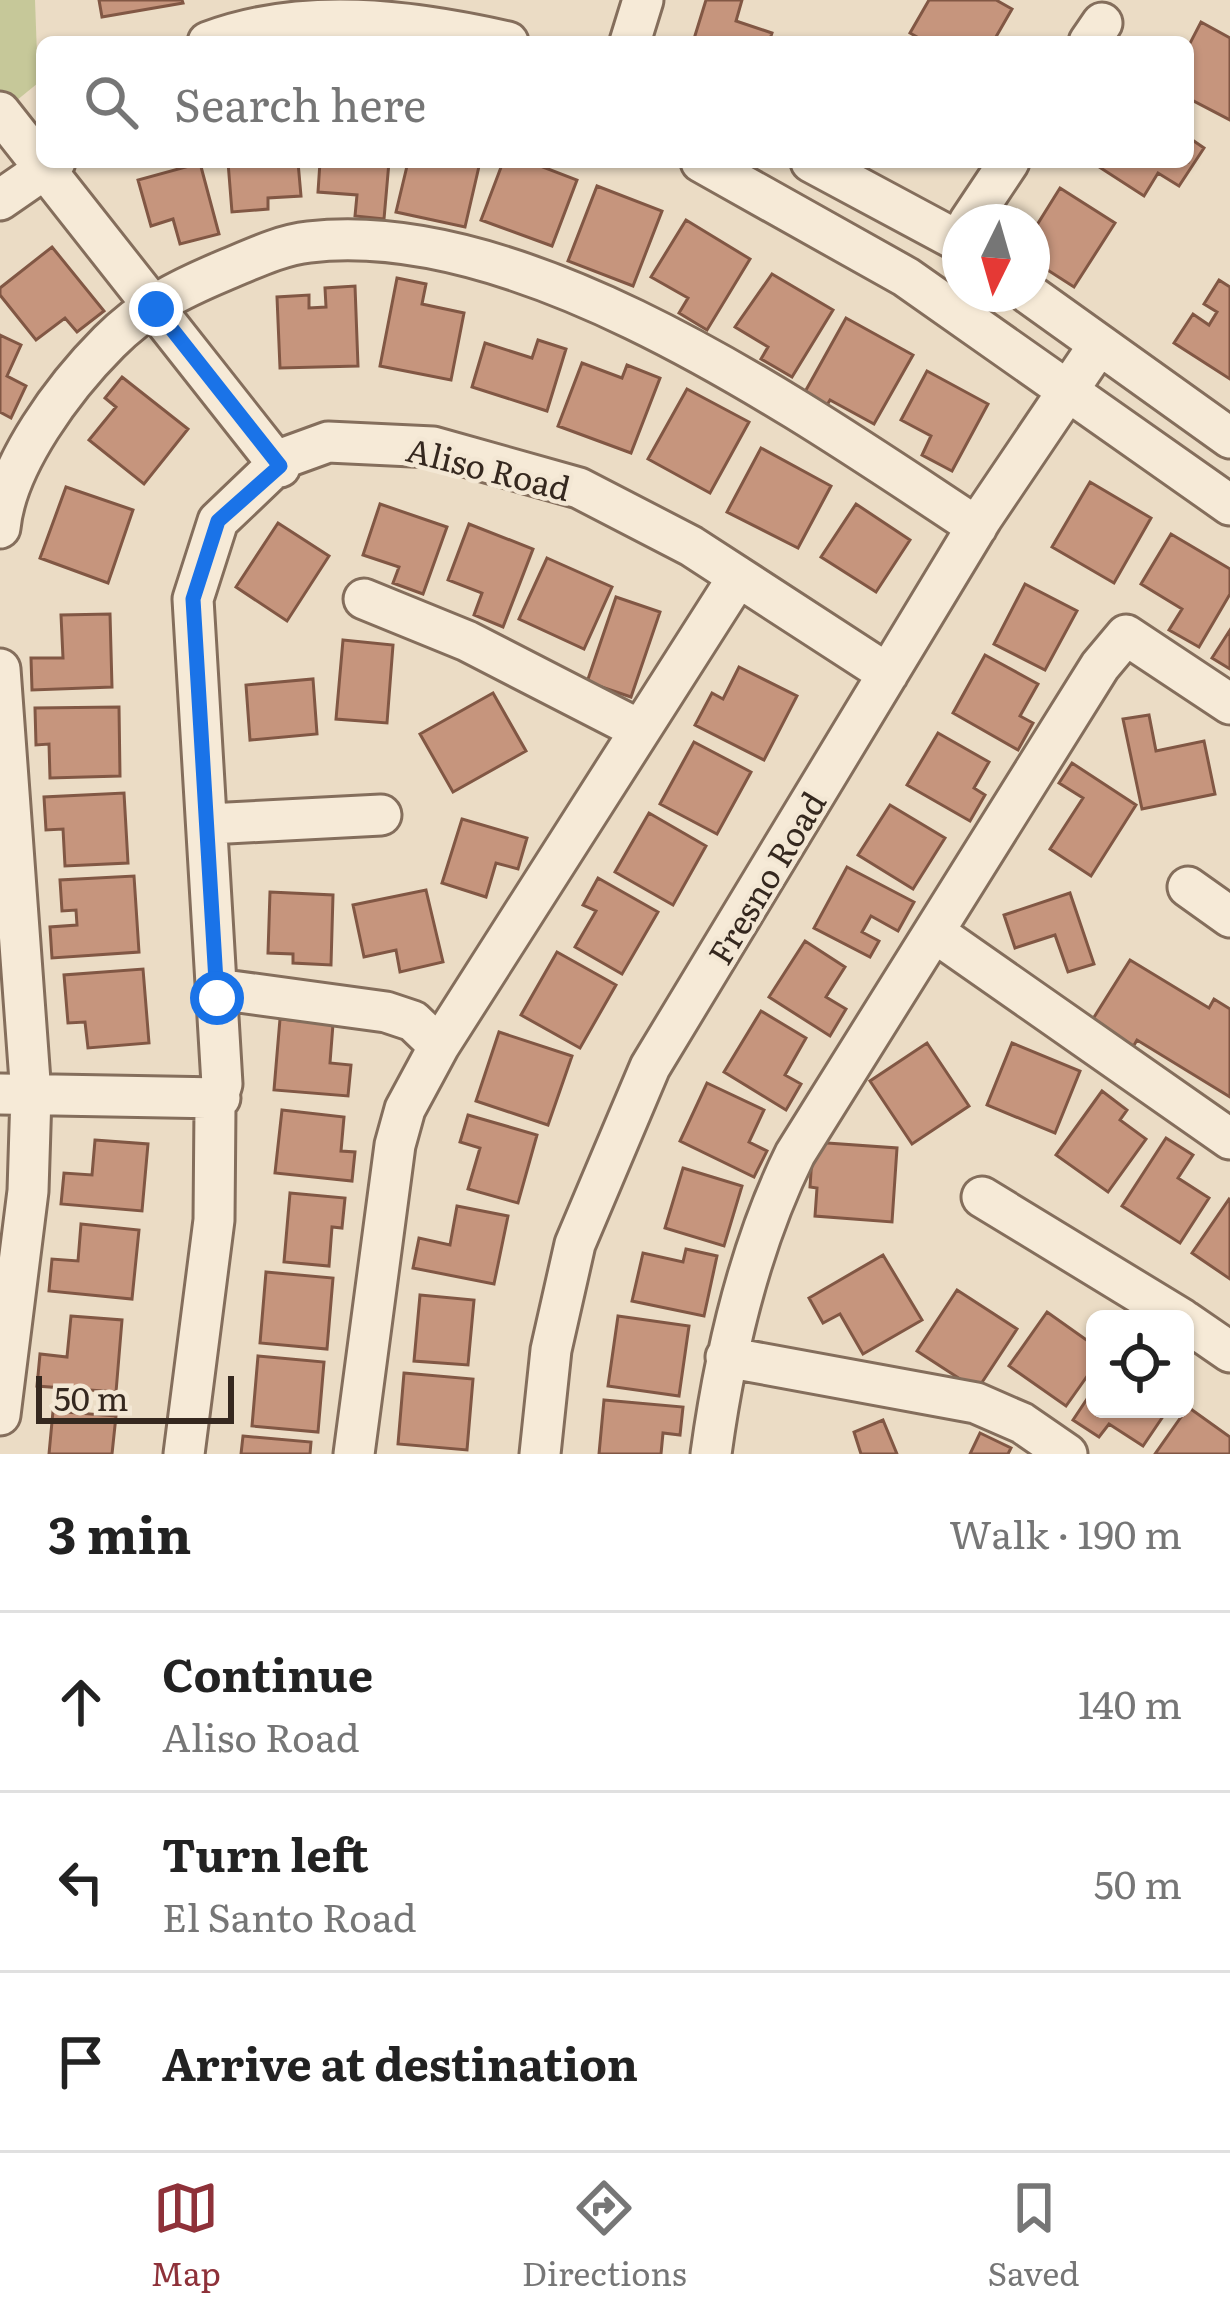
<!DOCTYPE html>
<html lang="en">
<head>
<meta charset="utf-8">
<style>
	body { margin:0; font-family:Literata,serif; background:#f2f2f2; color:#222 }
	.controls { position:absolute; right:36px; bottom:36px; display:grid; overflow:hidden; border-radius:18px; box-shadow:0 3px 9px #0004 }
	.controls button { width:108px; height:108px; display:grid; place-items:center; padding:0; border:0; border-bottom:3px solid #e0e0e0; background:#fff; color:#222; font:60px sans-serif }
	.compass { position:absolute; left:942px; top:204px; width:108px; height:108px; border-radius:50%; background:#fff; box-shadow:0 3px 9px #0004; rotate:185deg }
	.scale { position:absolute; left:36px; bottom:30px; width:198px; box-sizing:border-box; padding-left:12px; border:6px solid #35281f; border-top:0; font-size:33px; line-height:42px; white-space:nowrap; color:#35281f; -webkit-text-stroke:9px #f3e7d4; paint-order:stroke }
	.stop { position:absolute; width:36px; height:36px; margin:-27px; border:9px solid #1a73e8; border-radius:50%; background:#fff }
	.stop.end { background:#1a73e8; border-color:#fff; box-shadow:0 3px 12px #0008 }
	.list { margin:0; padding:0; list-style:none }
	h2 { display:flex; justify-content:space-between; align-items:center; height:156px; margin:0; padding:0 48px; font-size:51px }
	h2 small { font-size:39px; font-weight:400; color:#767676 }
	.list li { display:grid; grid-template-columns:78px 1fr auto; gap:36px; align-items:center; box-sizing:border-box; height:180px; padding:0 48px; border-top:3px solid #e0e0e0 }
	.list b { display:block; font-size:45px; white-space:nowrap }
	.list p { margin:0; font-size:39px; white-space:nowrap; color:#767676 }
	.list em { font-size:39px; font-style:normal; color:#767676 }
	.icon { flex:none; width:66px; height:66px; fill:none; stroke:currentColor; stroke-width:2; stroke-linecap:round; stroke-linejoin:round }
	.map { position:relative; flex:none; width:1230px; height:1454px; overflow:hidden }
	.search { position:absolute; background:#fff; box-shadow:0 3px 9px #0004; left:36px; right:36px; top:36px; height:132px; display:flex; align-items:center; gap:30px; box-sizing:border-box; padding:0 42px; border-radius:18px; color:#767676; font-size:45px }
	.sheet { height:696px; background:#fff }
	nav { display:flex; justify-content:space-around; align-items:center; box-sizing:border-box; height:168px; border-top:3px solid #e0e0e0; background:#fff; font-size:33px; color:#767676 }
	nav a { display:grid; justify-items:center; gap:6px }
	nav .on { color:#8e3139 }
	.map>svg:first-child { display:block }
	.green { fill:#c6c899 }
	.building { fill:#c6957d; stroke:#815744; stroke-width:3 }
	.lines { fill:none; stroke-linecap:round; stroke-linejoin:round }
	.minor-casing { stroke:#846e5c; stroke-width:45 }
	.minor { stroke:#f6ead7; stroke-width:39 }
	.route { stroke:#1a73e8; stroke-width:15 }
	.labels { text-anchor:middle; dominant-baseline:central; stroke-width:9; stroke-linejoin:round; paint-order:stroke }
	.street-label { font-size:33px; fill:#35281f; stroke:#f3e7d4 }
</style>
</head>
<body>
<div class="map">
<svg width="1230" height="1454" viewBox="0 0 1230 1454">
	<rect width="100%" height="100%" fill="#ebdcc5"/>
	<!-- green -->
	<path class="green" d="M0,0h35l3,83 -38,31z"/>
	<!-- building -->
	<path class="building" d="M99,0h83l1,3 -81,14z
		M706,0h36l-6,21 36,12 -3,9h-76z
		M929,0h67l16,9 -19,33h-67l-16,-9z
		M1201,22l29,16v82l-42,-22v-51z
		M1188,137l16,11 -25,38 -21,-13 -14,23 -51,-33 95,-1z
		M228,162h70l3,34 -33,2v11l-36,3z
		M320,162h69l-5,57 -29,-3 2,-21 -39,-3z
		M408,162h72l-15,65 -69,-15z
		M503,162h27l47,18 -25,66 -71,-26z
		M200,163l19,71 -39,10 -7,-25 -22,7 -13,-46z
		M597,186l65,25 -29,75 -65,-25z
		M1060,188l55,35 -41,64 -42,-27v-27z
		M686,220l64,39 -43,71 -28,-17 9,-15 -37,-21z
		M52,247l52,64 -27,21 -12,-14 -29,22 -36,-45v-7z
		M772,274l61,36 -41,67 -31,-18 7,-12 -33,-20z
		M397,278l29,6 -4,20 42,9 -13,67 -71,-14z
		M1219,280l11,7v92l-56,-36 19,-29 16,11 8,-13 -13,-8z
		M355,286l3,80 -78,2 -3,-71 32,-2v13l17,-1 -1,-19z
		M846,318l67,37 -39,69 -44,-24 -7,12 -22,-13z
		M0,335l21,10 -14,31 19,10 -15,32 -11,-6z
		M538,340l28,9 -19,62 -75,-24 13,-44 47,15z
		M582,363l40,15 5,-13 33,13 -29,75 -73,-27z
		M927,371l61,33 -36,67 -30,-16 9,-19 -30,-16z
		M122,377l66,52 -44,55 -55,-44 27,-33 -11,-9z
		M687,389l62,33 -39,71 -62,-34z
		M761,448l70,38 -33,62 -71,-36z
		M1090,482l61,36 -37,65 -62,-36z
		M66,487l67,23 -25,73 -68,-25z
		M380,504l67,23 -24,67 -30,-11 6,-16 -36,-12z
		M856,504l54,36 -34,52 -55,-35z
		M278,523l51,33 -42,65 -51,-34z
		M469,524l64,25 -30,78 -29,-12 8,-22 -34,-13z
		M1171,534l59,35v25l-31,53 -30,-17 13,-21 -41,-25z
		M547,558l65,29 -28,62 -65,-30z
		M1025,584l52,27 -32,59 -51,-26z
		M616,597l44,15 -29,85 -44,-15z
		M110,614l2,73 -80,3 -1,-32h32l-2,-43z
		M1230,630v39l-18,-11z
		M343,640l50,5 -6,78 -51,-4z
		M985,655l53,29 -18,32 13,7 -15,27 -65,-37z
		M739,667l58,29 -33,64 -69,-35 17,-32 11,6z
		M313,679l4,55 -67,6 -4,-55z
		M493,693l33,58 -73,41 -33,-58z
		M119,707l1,69 -70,2 -1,-34 -13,1 -1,-37z
		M1149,715l7,36 48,-10 11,53 -73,15 -19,-90z
		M938,733l51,29 -15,26 11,7 -15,26 -63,-36z
		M694,742l57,30 -34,62 -57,-30z
		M1072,763l64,42 -45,71 -41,-27 33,-51 -24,-15z
		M124,793l4,70 -63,3 -2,-37 -17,1 -2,-33z
		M890,805l55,33 -32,51 -55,-34z
		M649,813l57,33 -33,59 -58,-33z
		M462,819l65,19 -9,31 -22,-6 -10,34 -44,-14z
		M847,867l67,35 -16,29 -27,-15 -9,16 17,9 -9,16 -56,-29z
		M134,876l5,76 -87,6 -2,-31 27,-2 -1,-15 -14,1 -2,-31z
		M598,878l60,34 -36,62 -47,-27 21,-36 -13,-6z
		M426,890l17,72 -43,10 -4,-22 -32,7 -11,-52z
		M270,892l63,3 -2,70 -38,-2v-9l-25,-1z
		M1070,893l24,71 -26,8 -13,-37 -40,13 -11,-33z
		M805,941l40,26 -19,30 20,12 -16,27 -61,-39z
		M557,952l59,33 -36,63 -59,-33z
		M1130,960l79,48 5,-9 16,10v88l-93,-57 -4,7 -42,-25z
		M143,969l6,74 -61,5 -3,-26 -17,1 -4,-48z
		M761,1011l45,27 -21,37 16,9 -15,26 -62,-38z
		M280,1019l53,5 -3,39 21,2 -3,31 -74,-6z
		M499,1032l73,24 -24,69 -72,-24z
		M927,1043l42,63 -57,38 -42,-63z
		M1012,1043l68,28 -25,62 -68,-28z
		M707,1083l57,27 -15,32 18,9 -13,26 -74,-36z
		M1102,1091l25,19 -7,10 26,19 -38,53 -52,-37z
		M282,1110l62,7 -3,34 14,1 -3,29 -77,-8z
		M468,1115l69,20 -19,68 -50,-14 12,-41 -20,-6z
		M1166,1138l27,17 -15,23 31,20 -29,45 -58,-37z
		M95,1140l53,4 -6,67 -81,-7 3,-31 28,2z
		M813,1142l84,6 -5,74 -77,-6 2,-28 -7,-1z
		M683,1168l59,18 -18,60 -59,-18z
		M290,1193l55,5 -3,30 -10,-1 -3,39 -45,-4z
		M1229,1199l1,1v79l-38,-26z
		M457,1206l51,10 -14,68 -81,-16 6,-30 31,7z
		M81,1224l58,6 -7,69 -83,-8 3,-32 26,2z
		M686,1249l31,7 -13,60 -72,-15 11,-48 40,9z
		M883,1255l39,65 -59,34 -23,-40 -17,9 -14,-25z
		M266,1272l67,6 -6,71 -67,-6z
		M957,1290l60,39 -40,61 -60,-39z
		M420,1295l54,5 -6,65 -54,-4z
		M1047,1312l48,34v19l-29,41 -57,-40z
		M71,1316l51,4 -6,72 -79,-6 3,-32 27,3z
		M618,1316l71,10 -10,70 -71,-10z
		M258,1356l66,6 -6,70 -66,-6z
		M404,1373l69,6 -6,71 -69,-6z
		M1095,1387v22h73l-25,37 -34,-22 -10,13 -26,-17z
		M604,1400l79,7 -3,28 -17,-2 -2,21h-62z
		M1188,1407l42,30v17h-75z
		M53,1411l63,5 -4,38h-63z
		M883,1420l14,34h-36l-7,-22z
		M980,1433l31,15 -3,6h-38z
		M243,1436l68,6 -1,12h-69z"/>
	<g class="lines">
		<!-- minor casing -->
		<g class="minor-casing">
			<path id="minor" d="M208,42c96,-36 202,-22 300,0
				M630,42l13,-42
				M1089,42l13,-19
				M0,112l280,355
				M701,162l205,115 324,228
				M811,162l149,80
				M0,200l55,-38
				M969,222l40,-60
				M1029,294l201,144
				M0,528c6,-64 65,-142 109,-186 35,-35 69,-52 114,-71 27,-11 57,-26 86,-29 218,-25 493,170 668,285
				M364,599l103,42 173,89
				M0,669l31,426 -3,96 -28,224
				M209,824l172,-9
				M1188,887l42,30
				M934,932l296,207
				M217,989l169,23 27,9 26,25
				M0,1094l220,4
				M982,1197l200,122
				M1185,1321l45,31
				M726,1357l250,46 46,20 45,31
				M184,1454l30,-234 1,-113 7,-23 -29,-485 25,-78 66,-63 44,-16 105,5 146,41 112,58 197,128
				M354,1454l41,-309 10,-36 34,-63 299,-469
				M540,1454l11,-104 24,-106 75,-177 332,-549 116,-172
				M711,1454c14,-103 38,-207 84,-300l305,-488 26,-31 104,69"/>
		</g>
		<!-- minor -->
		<use href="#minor" class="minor"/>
	</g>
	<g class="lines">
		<!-- route -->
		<path class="route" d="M156,309l124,157 -62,55 -25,78 24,399"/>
	</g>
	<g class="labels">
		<!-- street labels -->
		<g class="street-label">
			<text transform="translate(489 467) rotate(14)">Aliso Road</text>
			<text transform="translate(765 877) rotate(-59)">Fresno Road</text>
		</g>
	</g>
</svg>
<div class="controls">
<button><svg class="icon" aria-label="locate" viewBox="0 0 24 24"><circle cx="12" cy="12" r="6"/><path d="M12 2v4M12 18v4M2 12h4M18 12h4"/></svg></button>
</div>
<svg class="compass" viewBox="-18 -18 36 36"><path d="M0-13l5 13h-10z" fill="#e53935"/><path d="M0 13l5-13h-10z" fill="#767676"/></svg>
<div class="scale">50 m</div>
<div class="stop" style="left:217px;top:998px"></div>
<div class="stop end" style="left:156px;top:309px"></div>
<div class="search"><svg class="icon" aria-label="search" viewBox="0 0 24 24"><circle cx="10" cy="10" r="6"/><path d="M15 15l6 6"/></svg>Search here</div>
</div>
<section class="sheet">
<h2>3 min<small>Walk · 190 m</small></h2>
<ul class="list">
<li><svg class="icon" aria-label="ahead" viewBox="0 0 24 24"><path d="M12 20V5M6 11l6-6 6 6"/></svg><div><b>Continue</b><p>Aliso Road</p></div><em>140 m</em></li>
<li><svg class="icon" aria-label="left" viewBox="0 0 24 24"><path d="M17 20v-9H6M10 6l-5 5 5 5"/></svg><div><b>Turn left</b><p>El Santo Road</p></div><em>50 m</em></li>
<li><svg class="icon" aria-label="arrive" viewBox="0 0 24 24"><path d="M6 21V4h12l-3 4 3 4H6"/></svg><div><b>Arrive at destination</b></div></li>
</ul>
</section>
<nav>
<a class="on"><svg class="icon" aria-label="map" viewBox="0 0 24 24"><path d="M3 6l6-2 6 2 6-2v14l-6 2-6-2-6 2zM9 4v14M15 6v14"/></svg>Map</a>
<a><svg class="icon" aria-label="directions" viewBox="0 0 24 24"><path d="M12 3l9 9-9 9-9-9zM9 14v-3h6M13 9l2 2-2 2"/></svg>Directions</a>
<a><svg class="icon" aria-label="saved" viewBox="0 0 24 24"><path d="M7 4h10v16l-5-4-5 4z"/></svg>Saved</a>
</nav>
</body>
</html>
